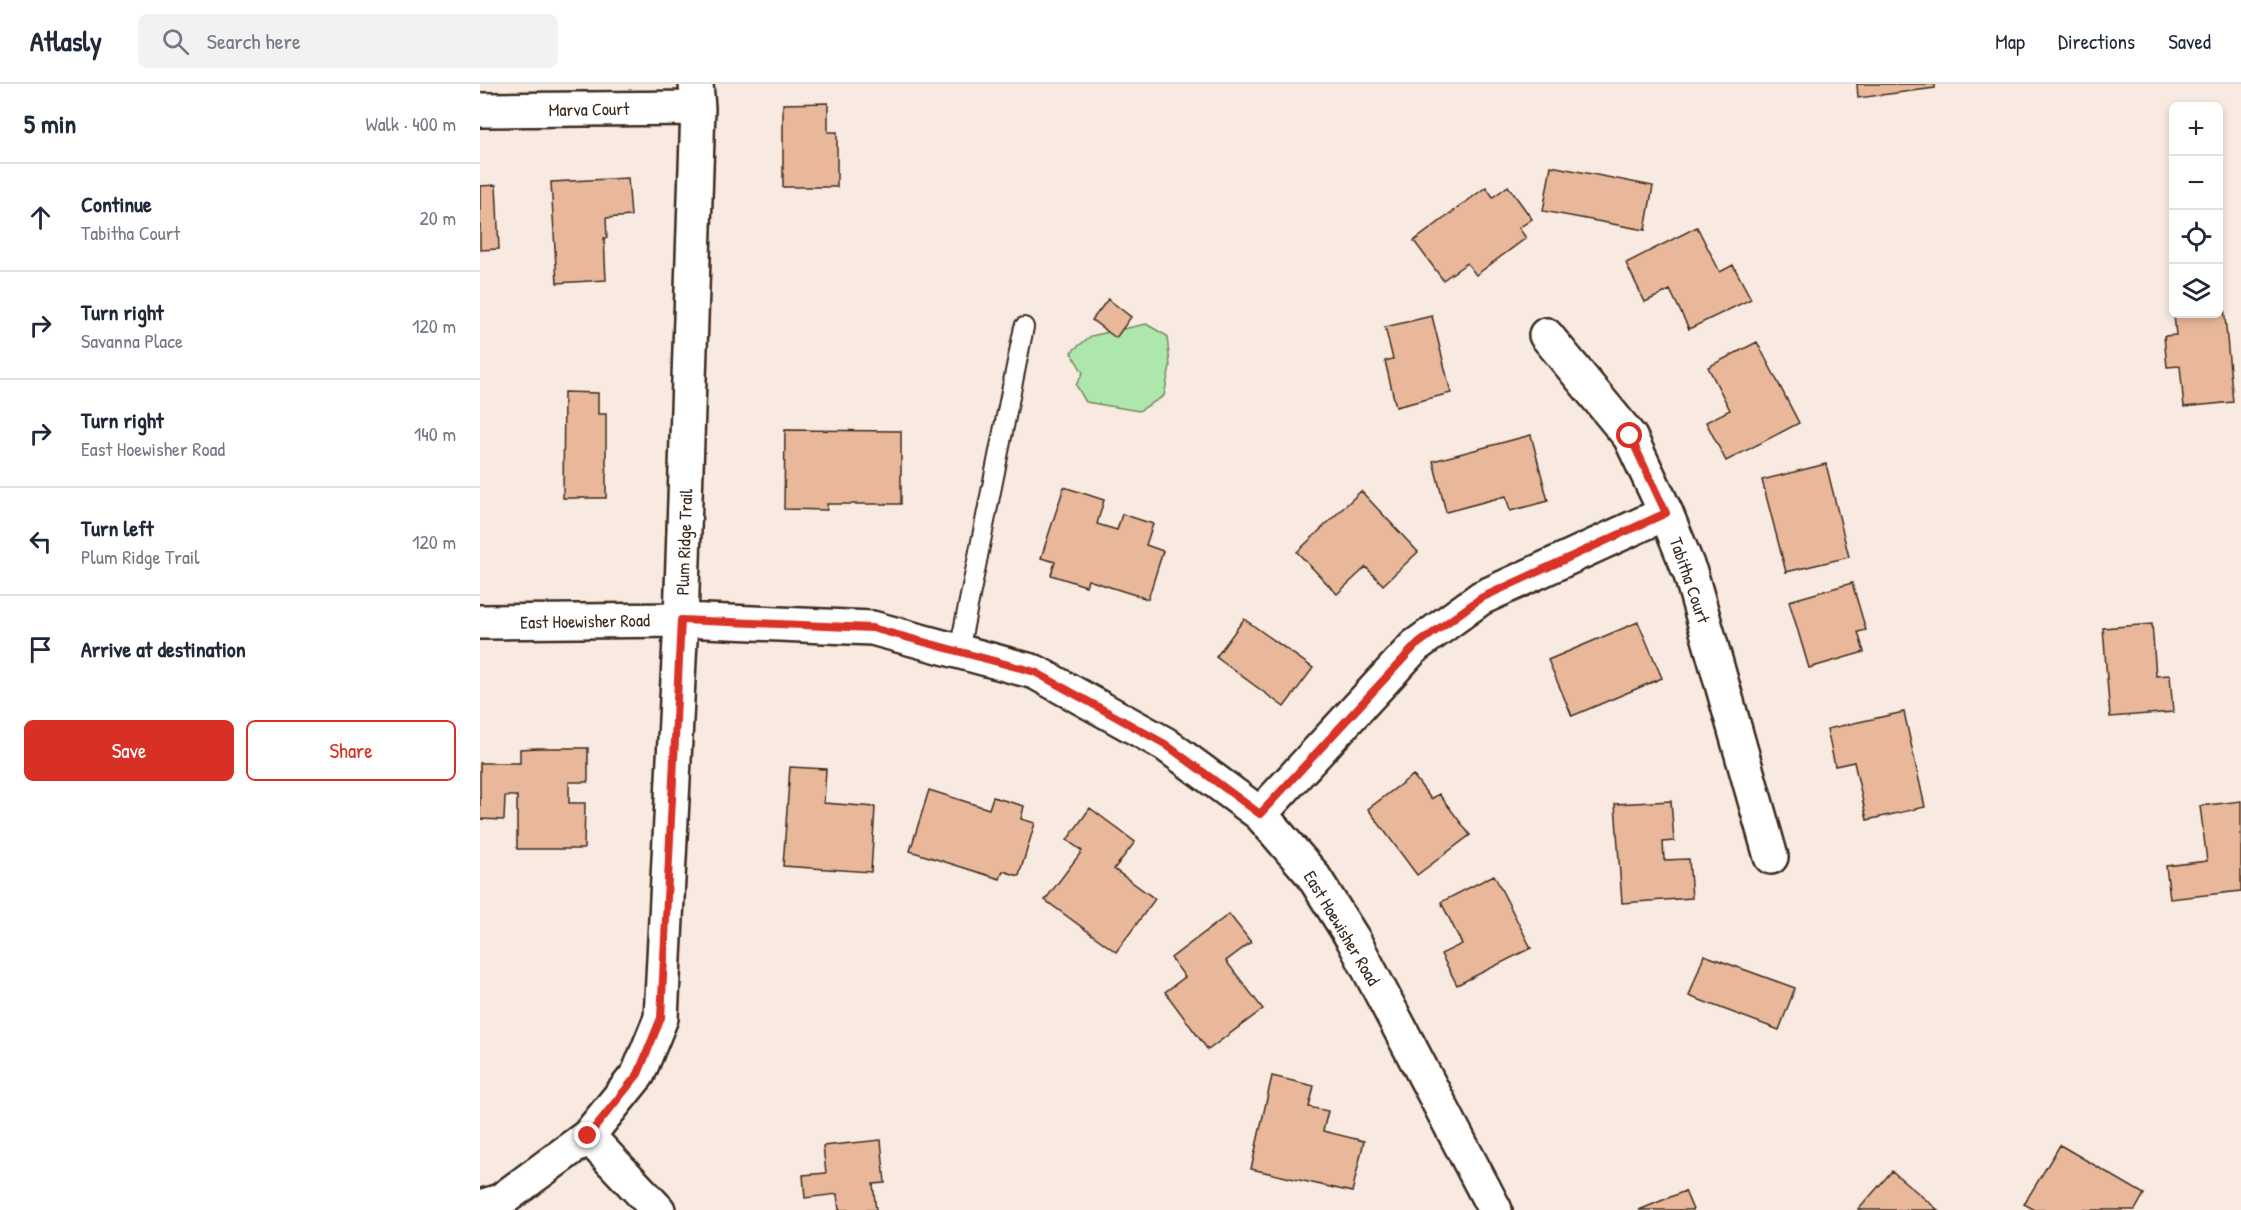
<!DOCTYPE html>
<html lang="en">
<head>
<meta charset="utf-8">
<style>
	body { margin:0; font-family:"Patrick Hand",sans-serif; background:#f2f2f3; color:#1f2937 }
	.controls { position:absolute; right:18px; top:18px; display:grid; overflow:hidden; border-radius:9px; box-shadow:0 3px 9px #0003 }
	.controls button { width:54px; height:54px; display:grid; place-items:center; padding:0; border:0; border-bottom:2px solid #e0e1e3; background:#fff; color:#1f2937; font:30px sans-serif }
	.stop { position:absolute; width:18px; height:18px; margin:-14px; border:4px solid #d93025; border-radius:50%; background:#fff }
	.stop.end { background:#d93025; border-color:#fff; box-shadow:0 2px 6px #0008 }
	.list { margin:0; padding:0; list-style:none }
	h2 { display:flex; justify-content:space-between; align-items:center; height:78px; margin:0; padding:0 24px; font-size:26px }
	h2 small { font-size:20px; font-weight:400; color:#747a83 }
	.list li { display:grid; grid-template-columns:39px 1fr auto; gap:18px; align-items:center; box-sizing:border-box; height:108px; padding:0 24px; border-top:2px solid #e0e1e3 }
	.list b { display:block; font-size:22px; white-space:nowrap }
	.list p { margin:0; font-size:20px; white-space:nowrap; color:#747a83 }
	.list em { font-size:20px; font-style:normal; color:#747a83 }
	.actions { display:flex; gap:12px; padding:18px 24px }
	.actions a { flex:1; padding:14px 0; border:2px solid #d93025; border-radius:9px; text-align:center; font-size:21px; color:#d93025 }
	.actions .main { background:#d93025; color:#fff }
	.icon { flex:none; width:33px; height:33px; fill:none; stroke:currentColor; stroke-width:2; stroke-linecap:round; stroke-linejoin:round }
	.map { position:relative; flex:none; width:1761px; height:1126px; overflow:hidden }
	header { display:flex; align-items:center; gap:36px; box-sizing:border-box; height:84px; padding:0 30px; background:#fff; border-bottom:2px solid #e0e1e3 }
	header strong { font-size:28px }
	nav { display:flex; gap:33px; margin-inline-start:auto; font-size:21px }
	.search { width:420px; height:54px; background:#f2f2f3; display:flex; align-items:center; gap:15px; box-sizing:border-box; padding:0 21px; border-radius:9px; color:#747a83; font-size:22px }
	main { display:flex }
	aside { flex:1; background:#fff }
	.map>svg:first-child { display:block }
	.green { fill:#aee7ac; stroke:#748865; stroke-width:1.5 }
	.building { fill:#e9b89a; stroke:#3b2a1e; stroke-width:1.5 }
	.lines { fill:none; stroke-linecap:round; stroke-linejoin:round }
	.lane-casing { stroke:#3b2a1e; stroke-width:22 }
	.street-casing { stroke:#3b2a1e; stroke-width:38 }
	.lane { stroke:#fff; stroke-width:18 }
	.street { stroke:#fff; stroke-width:33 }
	.route { stroke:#d93025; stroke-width:8 }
	.labels { text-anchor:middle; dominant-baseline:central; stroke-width:4.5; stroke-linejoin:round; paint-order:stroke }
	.street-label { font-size:18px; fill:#3b2a1e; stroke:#fff }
</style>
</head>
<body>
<header>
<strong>Atlasly</strong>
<div class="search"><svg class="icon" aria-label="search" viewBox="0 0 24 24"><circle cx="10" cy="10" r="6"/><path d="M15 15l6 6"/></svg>Search here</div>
<nav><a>Map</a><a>Directions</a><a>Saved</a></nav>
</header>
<main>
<aside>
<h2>5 min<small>Walk · 400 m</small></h2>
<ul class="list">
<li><svg class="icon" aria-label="ahead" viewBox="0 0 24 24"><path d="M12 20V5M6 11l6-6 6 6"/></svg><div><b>Continue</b><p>Tabitha Court</p></div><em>20 m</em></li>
<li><svg class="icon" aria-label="right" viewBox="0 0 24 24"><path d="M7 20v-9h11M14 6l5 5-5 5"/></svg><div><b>Turn right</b><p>Savanna Place</p></div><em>120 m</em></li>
<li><svg class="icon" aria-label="right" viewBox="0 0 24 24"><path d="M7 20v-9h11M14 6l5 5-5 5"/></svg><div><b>Turn right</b><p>East Hoewisher Road</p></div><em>140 m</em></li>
<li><svg class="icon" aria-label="left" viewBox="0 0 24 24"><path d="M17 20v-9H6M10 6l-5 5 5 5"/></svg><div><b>Turn left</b><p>Plum Ridge Trail</p></div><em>120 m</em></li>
<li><svg class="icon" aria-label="arrive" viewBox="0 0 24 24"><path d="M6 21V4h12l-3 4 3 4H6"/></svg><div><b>Arrive at destination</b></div></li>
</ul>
<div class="actions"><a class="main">Save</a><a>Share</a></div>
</aside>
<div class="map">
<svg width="1761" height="1126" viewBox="0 0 1761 1126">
	<rect width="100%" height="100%" fill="#f8eae1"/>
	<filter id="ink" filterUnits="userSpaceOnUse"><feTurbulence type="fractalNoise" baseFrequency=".0167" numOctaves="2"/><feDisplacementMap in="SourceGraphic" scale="12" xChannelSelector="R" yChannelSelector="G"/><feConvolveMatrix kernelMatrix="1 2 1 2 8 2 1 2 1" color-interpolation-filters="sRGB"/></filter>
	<g filter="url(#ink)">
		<!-- green -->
		<path class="green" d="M666,240l21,12 3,30 -6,30 -25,15 -53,-9 -10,-17 7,-12 -12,-21 20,-16z"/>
		<!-- building -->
		<path class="building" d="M1377,0h78v4l-77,10z
			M348,19v29h9v55h-54v-83z
			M1071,82l102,20 -8,44 -102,-19z
			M148,94l3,38 -25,2 1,20h-3l2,42 -49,3 -6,-101z
			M16,101l3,64 -19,1v-64z
			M1028,102l24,33 -13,9 7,10 -50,37 -9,-12 -24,17 -29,-39 72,-54 7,10z
			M1217,143l23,45 13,-7 18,34 -62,30 -19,-39 -25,12 -19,-39z
			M1738,212h5l10,106 -49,5 -4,-41 -13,1 -3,-31 12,-1 -2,-21h44z
			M628,215l23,18 -15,21 -24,-18z
			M952,232l19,77 -55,14 -11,-46 8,-2 -8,-32z
			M1277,258l42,81 -73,38 -20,-39 24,-12 -22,-43z
			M84,308l34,1v21h8v84h-43z
			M305,346l116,1v73h-74v6l-43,-1z
			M1051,351l17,66 -38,10 -4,-15 -60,16 -13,-51z
			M1346,380l23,93 -63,15 -24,-92z
			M584,403l40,13 -7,24 20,6 5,-16 31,10 -7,21 17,6 -15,48 -60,-19 -2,6 -35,-11 4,-13 -14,-4z
			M881,407l57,61 -35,33 -17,-18 -29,27 -40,-42z
			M1372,499l14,47 -8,2 6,20 -55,16 -20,-67z
			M764,535l69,49 -29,39 -68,-50z
			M1158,538l24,56 -90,38 -24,-56z
			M1672,540l4,52 14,-1 3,37 -63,5 -7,-89z
			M1424,628l21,95 -58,13 -13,-58 -19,4 -8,-37z
			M58,664h50v34h-19v21h16l-1,46h-67v-53h-12l-1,24 -24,-1v-56h40v-14z
			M310,683l36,2 -2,34 51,4 -4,65 -88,-6z
			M933,691l18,24 8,-5 31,41 -53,40 -49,-66z
			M449,706l60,19 4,-12 31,9 -3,13 14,4 -16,53 -16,-5 -3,8 -90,-28z
			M1191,717l3,40 -11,1 1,18 25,-1 3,39 -70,5 -7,-99z
			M1761,717v90l-71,8 -4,-33 41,-5 -7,-55z
			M610,724l45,34 -21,27 41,30 -39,53 -71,-52 37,-49 -15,-11z
			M1014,791l37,73 -74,37 -16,-31 21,-10 -21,-42z
			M749,830l22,28 -25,19 37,48 -55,41 -43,-58 20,-15 -14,-19z
			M1224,871l91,33 -16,42 -90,-34z
			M792,992l42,10 -5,21 19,4 -5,20 41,10 -12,51 -101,-23z
			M401,1056l4,43 -12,1 3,26h-37l-2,-16 -32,4 -2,-23 23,-2 -3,-27z
			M1580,1061l84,49 -9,16h-100l-11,-6z
			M1412,1087l46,39h-80z
			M1205,1107l8,19h-54z"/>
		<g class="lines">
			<!-- lane casing -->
			<g class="lane-casing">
				<path id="lane" d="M479,567l65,-324"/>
			</g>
			<!-- street casing -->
			<g class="street-casing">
				<path id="street" d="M0,26l218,-2
					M1066,251l84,102 36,76 25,62 80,282
					M0,538l201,-2 191,8 163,44 130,72 95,70 52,60 41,65 142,271
					M780,730l155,-168 66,-48 185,-85
					M108,1052l70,74
					M0,1123l20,-6 88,-65 50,-62 23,-56 20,-398 17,-512 -2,-24"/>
			</g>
			<!-- lane -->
			<use href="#lane" class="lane"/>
			<!-- street -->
			<use href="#street" class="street"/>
		</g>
	</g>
	<g class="lines" filter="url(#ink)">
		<!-- route -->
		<path class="route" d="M108,1052l50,-62 23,-56 20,-398 191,8 163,44 130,72 95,70 155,-168 66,-48 185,-85 -36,-77"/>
	</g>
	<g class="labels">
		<!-- street labels -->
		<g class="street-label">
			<text transform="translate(109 25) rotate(-1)">Marva Court</text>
			<text transform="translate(204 458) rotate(-88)">Plum Ridge Trail</text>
			<text transform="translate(1210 496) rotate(71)">Tabitha Court</text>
			<text transform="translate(105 537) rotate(-1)">East Hoewisher Road</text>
			<text transform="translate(862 844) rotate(59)">East Hoewisher Road</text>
		</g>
	</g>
</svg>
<div class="controls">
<button>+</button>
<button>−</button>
<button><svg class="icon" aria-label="locate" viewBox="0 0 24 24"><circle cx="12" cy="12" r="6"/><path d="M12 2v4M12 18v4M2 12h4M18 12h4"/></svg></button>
<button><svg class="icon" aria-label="layers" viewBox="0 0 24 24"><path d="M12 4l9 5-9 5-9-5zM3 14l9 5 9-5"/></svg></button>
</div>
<div class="stop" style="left:1150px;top:352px"></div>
<div class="stop end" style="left:108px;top:1052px"></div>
</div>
</main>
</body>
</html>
